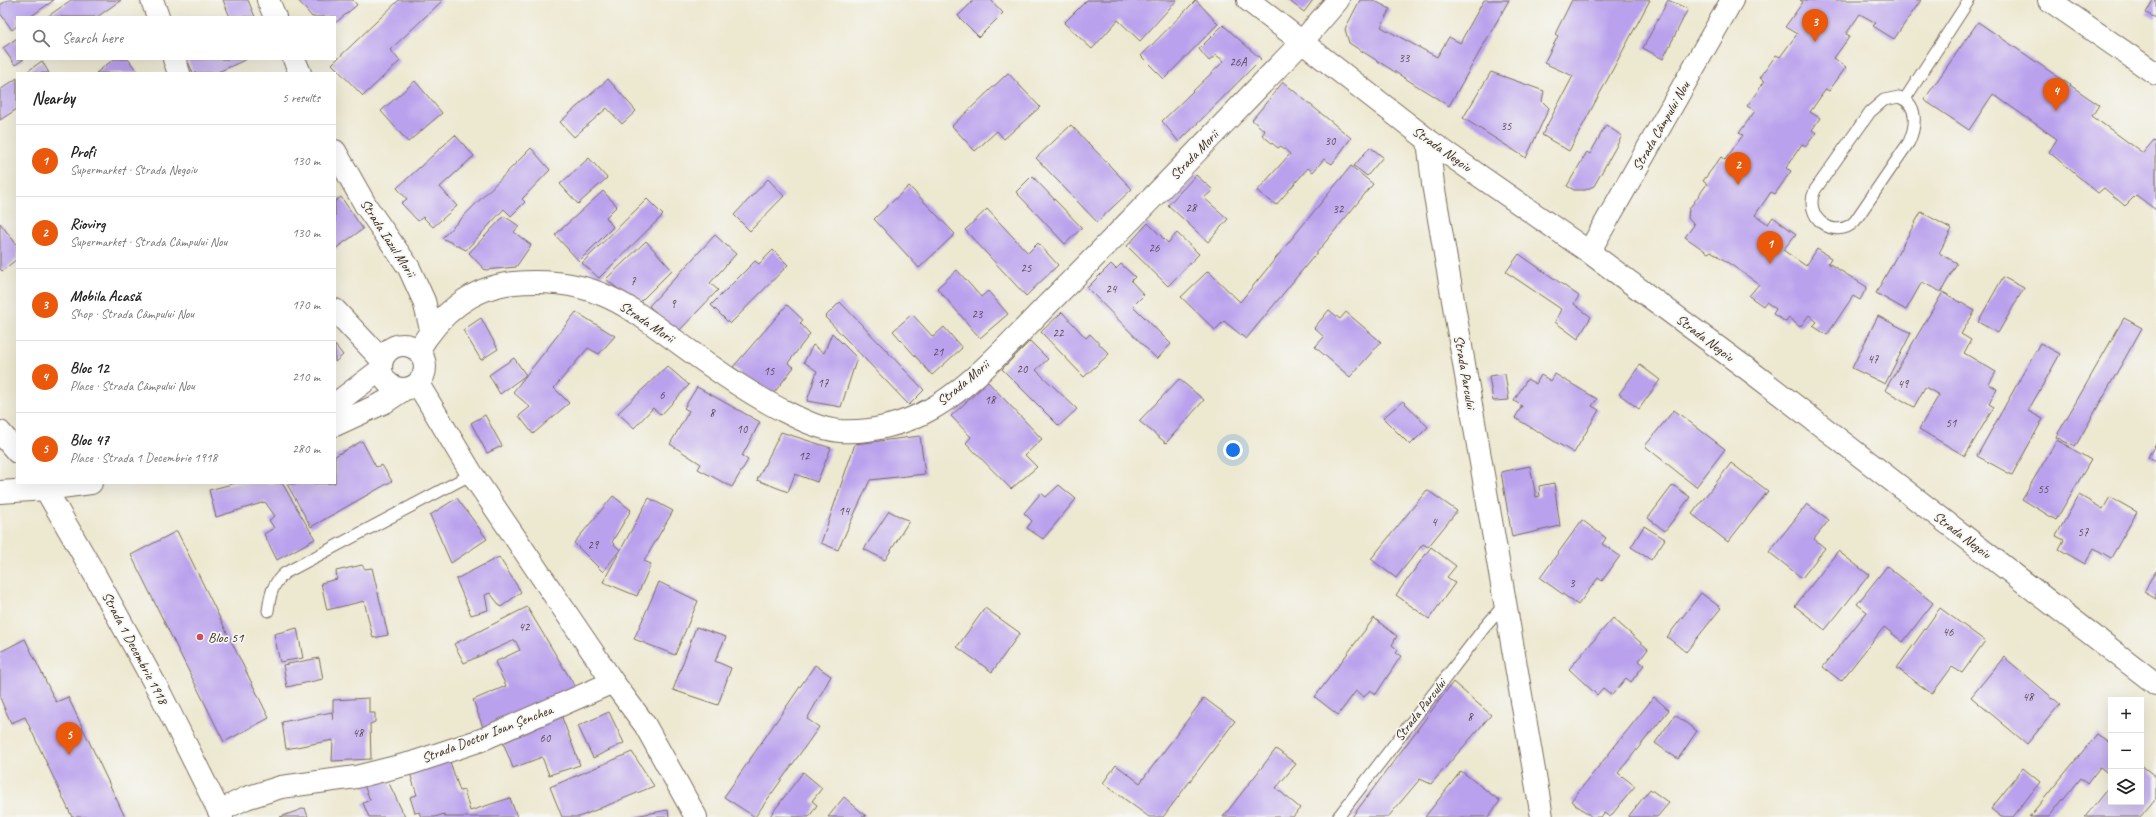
<!DOCTYPE html>
<html lang="en">
<head>
<meta charset="utf-8">
<style>
	body { margin:0; font-family:Caveat,sans-serif; background:#f6f6f6; color:#222 }
	.controls { position:absolute; right:12px; bottom:12px; display:grid; overflow:hidden; border-radius:0px; box-shadow:0 4px 16px #0002 }
	.controls button { width:36px; height:36px; display:grid; place-items:center; padding:0; border:0; border-bottom:1px solid #e0e0e0; background:#fff; color:#222; font:20px sans-serif }
	.you { position:absolute; left:1233px; top:450px; width:14px; height:14px; margin:-10px; border:3px solid #fff; border-radius:50%; background:#1a73e8; box-shadow:0 0 0 6px #1a73e833 }
	.badge { display:grid; place-items:center; width:26px; height:26px; border-radius:50%; background:#ea580c; color:#fff; font-size:13px; font-weight:700 }
	.pin { position:absolute; translate:-50% -33px; filter:drop-shadow(0 1px 2px #0008) }
	.pin::after { content:''; position:absolute; top:21px; width:14px; height:12px; background:inherit; clip-path:polygon(0 0,100% 0,50% 100%) }
	.list { margin:0; padding:0; list-style:none }
	h2 { display:flex; justify-content:space-between; align-items:center; height:52px; margin:0; padding:0 16px; font-size:17px }
	h2 small { font-size:13px; font-weight:400; color:#767676 }
	.list li { display:grid; grid-template-columns:26px 1fr auto; gap:12px; align-items:center; box-sizing:border-box; height:72px; padding:0 16px; border-top:1px solid #e0e0e0 }
	.list b { display:block; font-size:15px; white-space:nowrap }
	.list p { margin:0; font-size:13px; white-space:nowrap; color:#767676 }
	.list em { font-size:13px; font-style:normal; color:#767676 }
	.icon { flex:none; width:22px; height:22px; fill:none; stroke:currentColor; stroke-width:2; stroke-linecap:round; stroke-linejoin:round }
	.map { position:relative; flex:none; width:2156px; height:817px; overflow:hidden }
	.search { position:absolute; background:#fff; box-shadow:0 4px 16px #0002; left:16px; top:16px; width:320px; height:44px; display:flex; align-items:center; gap:10px; box-sizing:border-box; padding:0 14px; border-radius:0px; color:#767676; font-size:15px }
	.panel { position:absolute; background:#fff; box-shadow:0 4px 16px #0002; left:16px; top:72px; width:320px; height:412px; border-radius:0px }
	.map>svg:first-child { display:block }
	.building { fill:#baa1ed }
	.lines { fill:none; stroke-linecap:round; stroke-linejoin:round }
	.lane-casing { stroke:#796c5c; stroke-width:13 }
	.street-casing { stroke:#796c5c; stroke-width:24 }
	.secondary-casing { stroke:#796c5c; stroke-width:24 }
	.lane { stroke:#fff; stroke-width:11 }
	.street { stroke:#fff; stroke-width:22 }
	.secondary { stroke:#fff; stroke-width:22 }
	.poi-dot { fill:#d1495b; stroke:#f6f6f2; stroke-width:1.5 }
	.labels { text-anchor:middle; dominant-baseline:central; stroke-width:3.5; stroke-linejoin:round; paint-order:stroke }
	.number-label { font-size:12px; fill:#5b4852 }
	.street-label { font-size:14px; fill:#3b2a1e; stroke:#f6f6f2 }
	.poi-label { font-size:14px; fill:#3b2a1e; stroke:#f6f6f2; text-anchor:start }
</style>
</head>
<body>
<div class="map">
<svg width="2156" height="817" viewBox="0 0 2156 817">
	<rect width="100%" height="100%" fill="#f6f6f2"/>
	<filter id="ink" filterUnits="userSpaceOnUse"><feTurbulence type="fractalNoise" baseFrequency=".025" numOctaves="2"/><feDisplacementMap in="SourceGraphic" scale="8" xChannelSelector="R" yChannelSelector="G"/><feConvolveMatrix kernelMatrix="1 2 1 2 8 2 1 2 1" color-interpolation-filters="sRGB"/></filter>
	<filter id="wash" filterUnits="userSpaceOnUse"><feTurbulence type="fractalNoise" baseFrequency=".012" numOctaves="4" result="noise"/><feDisplacementMap in="SourceGraphic" scale="16" xChannelSelector="R" yChannelSelector="G"/><feGaussianBlur stdDeviation="0.9" result="paint"/><feColorMatrix in="noise" values="0 0 0 0 0 0 0 0 0 0 0 0 0 0 0 0 0 1.4 0 .05"/><feComposite in="paint" operator="in"/></filter>
	<g filter="url(#wash)">
		<rect width="100%" height="100%" fill="#ede8d0"/>
		<g id="blocks">
			<!-- building -->
			<path class="building" d="M8,0h46l-24,17h-13v9l-5,4 -12,-17v-8z
				M71,0h50l-24,17h-50z
				M223,0h25l7,17h-25z
				M298,0h55l4,5 -22,18v-6h-23z
				M399,0h44l-53,50 10,11 -37,35 -31,-32z
				M974,0h17l12,13 -24,24 -21,-21z
				M1087,0h90l-37,41 -22,-21 -26,29 -28,-26z
				M1196,0l22,24 -54,55 -23,-23z
				M1288,0h25l-9,12z
				M1360,0h13l17,9 -9,18 56,30 12,-20 11,6 24,-43h25l-60,106 -100,-63 -4,-14z
				M1572,0h78l-81,151 -27,-16 31,-59 -29,-13 14,-27 -3,-2z
				M1668,0l20,9 -25,50 -20,-11z
				M1800,0h121l-27,39 -21,-13 3,-3 -16,-9 -14,20 4,2 -16,22 12,9 -17,24 -3,-2 -16,23 10,6 -8,12 4,3 -10,13 -4,-2 -16,24 5,3 -16,23 -4,-2 -16,23 13,9 5,-7 23,17 -13,16 23,16 11,-17 14,9 -3,5 39,24 -7,13 -7,-4 -26,39 -14,-9 4,-4 -8,-7 -9,12 -11,-9 -3,4 -13,-8 3,-5 -10,-7 -3,4 -14,-10 10,-12 -48,-33 -3,2 -23,-16 9,-12 -6,-7 1,-9 18,-25 -4,-3 18,-24 4,3 18,-25 -4,-2 16,-22 -8,-5 18,-25 -5,-3 16,-23 4,2 17,-23 -12,-7 18,-25z
				M2153,0h3v18l-10,-5z
				M1978,22l121,83 -7,11 51,37 11,-13 2,2v68l-20,-15 -11,11 -21,-18 -6,5 -49,-41 8,-13 -64,-45 -24,36 -45,-30z
				M1223,25l38,34 -82,83 -17,-21 62,-60 -8,-6 -7,6 -10,-12z
				M17,38v21h7l-9,6 -12,-17z
				M114,59h14l10,14h-42z
				M187,59h60l-31,14h-23z
				M42,61l7,12h-24z
				M1491,72l53,19 -2,10 7,7 -23,50 -63,-40z
				M1008,73l32,34 -36,32 -7,-8 -22,20 -23,-25z
				M17,78v31l-17,11v-30z
				M608,79l28,32 -14,13 -15,-16 -33,29 -14,-15z
				M415,81l27,32 -34,29 -27,-31z
				M1283,82l68,56 -19,26 -8,-5 -11,13 -5,-4 -32,37 -19,-14 33,-37 -9,-8 -3,2 -16,-13 3,-4 -13,-11z
				M1071,125l61,64 -35,33 -61,-64z
				M1606,125l16,11 -28,50 -9,4h-11l-7,-4 20,-34 3,2z
				M455,135l19,21 -34,31 17,19 -24,21 -10,-10 -5,4 -17,-18 6,-4 -10,-11z
				M1370,147l13,10 -16,19 -13,-10z
				M531,148l19,22 -28,29 3,3 -14,14 -7,-7 -38,41 -24,-12z
				M589,158l18,20 -29,26 -18,-20z
				M1351,166l22,18 -127,155 -22,-18 -9,9 -34,-33 27,-26 32,31z
				M1196,175l17,15 -9,8 24,21 -20,23 -40,-37z
				M1032,176l50,52 -17,16 -49,-52z
				M768,179l16,17 -34,35 -16,-16z
				M909,186l46,48 -36,34 -45,-49z
				M603,191l14,15 -11,11 7,10 -34,34 -24,-26z
				M341,197l22,32 -28,20v-48z
				M647,199l16,16 -64,63 -17,-15z
				M987,209l41,44 10,-10 20,22 -32,31 -61,-66z
				M1921,212l31,17 -13,24 18,10 -16,29 -19,-10 -16,28 -30,-17z
				M504,216l15,10 -5,6 17,13 -15,22 -31,3 -16,-17z
				M0,223l17,22v14l-15,12 -2,-2z
				M1148,223l20,20 9,-10 22,21 -31,32 -41,-40z
				M715,235l21,19 -26,29 8,7 -40,42 -29,-26z
				M646,241l26,29 -35,35 -31,-26z
				M773,250l15,15 -58,59 -19,-19 44,-44 4,3z
				M1519,254l60,42 -5,8 17,13 -13,22 -23,-17 6,-13 -55,-37z
				M1111,264l5,5 5,-5 14,13 -4,4 13,14 -11,11 38,38 -14,15 -70,-71z
				M957,270l24,27 7,-6 20,23 -28,24 -43,-50z
				M2003,277l21,11 -26,45 -20,-11z
				M1943,292l32,19 -14,23 10,6 -7,13 32,19 -7,12 8,5 -8,15 5,3 -29,49 -46,-27 20,-34 -14,-8 -11,20 -29,-17z
				M840,302l84,88 -15,15 -84,-88z
				M787,305l16,15 -3,3 10,11 -22,29 6,4 -21,27 -40,-27z
				M1329,310l11,9 6,-7 35,30 -31,35 -35,-30 9,-10 -10,-9z
				M576,312l39,24 -16,18 -11,-6 -34,40 15,15 -36,31 -14,-18 11,-9 -17,-15z
				M1062,312l24,26 4,-4 19,20 -25,23 -43,-45z
				M912,314l21,23 11,-10 18,21 -30,27 -39,-44z
				M1878,316l33,17 -26,51 -33,-16z
				M481,318l17,31 -17,11 -18,-30z
				M2124,318l18,10 -67,119 -19,-10z
				M832,333l25,25 -16,49 -34,-6 10,-30 -13,-9 9,-17 11,8z
				M1030,341l18,18 -12,11 41,39 -18,17 -57,-57z
				M2040,343l20,11 -32,57 15,8 -31,56 -35,-19z
				M335,345l8,10 -8,7z
				M514,358l12,17 -26,19 -11,-19z
				M1640,365l20,15 -21,29 -20,-15z
				M667,366l22,19 -28,30 -8,-7 -19,20 -16,-15z
				M1505,374l4,26 -16,1 -4,-25z
				M1555,374l42,25 -5,7 7,4 -25,43 -59,-35 7,-12 -8,-5 13,-22 9,5 5,-9 10,6z
				M1179,379l25,21 -38,43 -27,-22z
				M988,382l54,57 -17,16 12,12 -26,22 -45,-46 5,-6 -20,-21z
				M697,387l63,35 -18,34 6,4 -16,27 -34,-18 3,-5 -31,-20 19,-33 -5,-3z
				M1403,401l25,26 -18,18 -27,-27z
				M1674,410l51,39 -29,38 -51,-41z
				M485,415l17,31 -15,7 -16,-30z
				M781,432l50,16 -14,34 -22,-8 -7,18 -31,-12z
				M920,436l5,38 -55,6 -32,70 -17,-7 34,-99z
				M2057,440l34,20 -35,60 -34,-21z
				M362,441l14,26 6,-2 10,16 -81,46 -24,-43 48,-1v-27z
				M2156,444v18l-8,-5z
				M1731,463l37,28 -40,51 -36,-28z
				M1530,466l6,31 4,-1 -1,-10 15,-3 6,43 -48,11 -11,-65z
				M236,483h46l33,56 -38,21 -13,-26 10,-6 -5,-8 6,-4 -10,-14 -49,15 -7,-27z
				M1059,485l17,14 -33,40 -16,-11 5,-7 -8,-8 17,-20 5,4z
				M1673,485l17,12 -25,34 -17,-13z
				M1427,490l30,21 -29,36 -5,-3 -27,34 -25,-19z
				M2079,495l24,14 7,-12 27,15 -26,46 -17,-10 -9,16 -26,-15 5,-9 -8,-4z
				M613,496l18,14 -19,32 8,8 -17,22 -29,-29z
				M457,498l30,41 -36,24 -21,-48z
				M649,498l24,13 -29,50 7,3 -14,32 -34,-14z
				M1807,504l22,16 -15,19 11,9 -23,30 -33,-26z
				M889,511l20,10 -24,39 -21,-11z
				M1582,520l24,18 -4,6 18,12 -18,25 -4,-3 -20,27 -38,-27z
				M1644,526l21,13 -14,21 -20,-13z
				M177,531l92,187 -45,24 -93,-187z
				M1431,547l25,19 -9,11 8,6 -26,36 -33,-24z
				M1838,551l31,24 -44,55 -30,-24z
				M499,557l22,35 -20,15 -11,-14 -5,2 3,15 -17,5 -15,-36z
				M362,565l3,4 7,-1 16,67 -15,3 -9,-37 -37,9 -6,-27 16,-4 -1,-8z
				M1887,566l46,37 -30,39 -19,-15 -43,54 -18,-14 44,-55 -10,-8z
				M2156,571v28l-12,-7z
				M659,582l39,19 -23,54 -41,-16z
				M1701,593l20,15 -35,44 -19,-15z
				M527,607l50,83 -93,40 -11,-30 33,-14 -11,-24 25,-12 -5,-10 -51,23 -10,-19z
				M985,608l35,25 -28,39 -35,-25z
				M1940,608l45,33 -23,32 -10,-6 -20,27 -35,-26z
				M1374,618l23,18 -5,9 6,5 -2,3 5,3 -25,38 -6,-4 -6,7 -8,-6 -18,24 -23,-18z
				M1613,618l35,31 -9,12 5,4 -13,17 -5,-4 -14,17 -9,-7 -6,7 -28,-26z
				M696,627l30,10 -11,24 16,7 -13,37 -45,-15z
				M297,628l6,30 -23,4 -6,-28z
				M25,639l31,63 12,-5 57,120h-53l-47,-100 -14,6 -11,-25v-46z
				M2004,657l56,47 -33,40 -56,-47z
				M319,658l4,21 -36,8 -4,-22z
				M815,665l16,11 -24,43 12,8 -64,90 -31,-20z
				M1453,682l38,33 -60,69 -11,-5 -32,38h-36z
				M1654,697l15,13 -51,63 17,13 -25,31 -6,-4 -3,4h-9l-21,-16z
				M369,698v15h6v9l-5,2 1,35 -39,2 1,-21 -47,9 -4,-27 50,-10 1,8v-20z
				M1204,698l31,23 -72,96h-14l-46,-34 13,-18 24,18z
				M609,712l15,31 -31,15 -15,-32z
				M561,715l19,50 -31,10 -7,-18 -29,11 -12,-31z
				M1675,715l22,16 -19,28 -23,-16z
				M2097,734l14,10v32l-11,-9 -13,17 -7,-6 -31,39h-20z
				M1276,749l20,15 -20,24 24,20 -7,9h-70z
				M632,752l22,34 -75,31h-17l-12,-30z
				M449,759l11,32 4,-1 6,21 40,-13 7,19h-72l-1,-3 -9,3h-14l-2,-5 -4,1 -5,-16 7,-2 -8,-25z
				M2141,765l15,12v21l-16,19h-55l26,-33v18h30z
				M2023,768l17,14 -27,35h-12l-10,-8z
				M1461,771l39,30 -12,16h-63z
				M803,772l19,16 -10,13 5,4 -8,12 -39,-1z
				M385,775l20,42h-36l-6,-14 7,-3 -7,-17z
				M1650,789l19,14 -12,14h-29z
				M844,797l22,19 -1,1h-37z
				M305,808l3,9h-28z
				M668,810l1,7h-34v-1z"/>
		</g>
	</g>
	<g filter="url(#ink)">
		<use href="#blocks" fill-opacity="0" stroke="#796c5c" stroke-width="1"/>
		<g class="lines">
			<!-- lane casing -->
			<g class="lane-casing">
				<path id="lane" d="M1899,97c20,7 17,29 10,45l-54,79c-20,21 -53,-4 -40,-31l55,-78 14,-12z
					M1905,99l64,-99
					M268,611c2,-16 4,-27 17,-38l187,-99
					M1338,817l146,-189 20,-23"/>
			</g>
			<!-- street casing -->
			<g class="street-casing">
				<path id="street" d="M152,0l6,17
					M268,0l7,17
					M2049,0l107,74
					M1301,43l37,-43
					M174,59l5,14
					M294,59l6,14
					M1428,140l5,44 109,633
					M335,151l31,55 43,62 15,33 7,28
					M335,310l46,49
					M418,384l54,90 141,208 32,43 51,92
					M0,492l46,-3
					M219,811l27,-13 35,-11 75,-10 56,-14 69,-23 132,-58"/>
			</g>
			<!-- secondary casing -->
			<g class="secondary-casing">
				<path id="secondary" d="M1248,0l180,140 161,112 165,122 402,310
					M1589,252l143,-252
					M381 367a22 22 0 1 1 44 0a22 22 0 1 1-44 0Z
					M418,351c21,-36 53,-64 96,-68 28,-3 61,0 87,11 28,11 51,30 75,47 33,24 66,48 102,67 20,10 40,21 62,23 30,2 65,-7 91,-22 43,-24 88,-76 123,-111 84,-84 165,-170 247,-255
					M335,404l45,-34
					M335,425l50,-23 18,-12
					M0,432l17,20
					M42,483l53,92 66,120 61,122
					M46,489l45,-6"/>
			</g>
			<!-- lane -->
			<use href="#lane" class="lane"/>
			<!-- street -->
			<use href="#street" class="street"/>
			<!-- secondary -->
			<use href="#secondary" class="secondary"/>
		</g>
	</g>
	<!-- markers -->
	<circle class="poi-dot" cx="200" cy="637" r="4"/>
	<g class="labels">
		<!-- number labels -->
		<g class="number-label">
			<text x="1404" y="58">33</text>
			<text x="1238" y="62">26A</text>
			<text x="1506" y="126">35</text>
			<text x="1330" y="141">30</text>
			<text x="1191" y="208">28</text>
			<text x="1338" y="209">32</text>
			<text x="1154" y="248">26</text>
			<text x="1026" y="268">25</text>
			<text x="633" y="281">7</text>
			<text x="1111" y="289">24</text>
			<text x="673" y="304">9</text>
			<text x="977" y="314">23</text>
			<text x="1058" y="333">22</text>
			<text x="938" y="352">21</text>
			<text x="1873" y="359">47</text>
			<text x="1022" y="369">20</text>
			<text x="769" y="371">15</text>
			<text x="823" y="383">17</text>
			<text x="1903" y="384">49</text>
			<text x="662" y="395">6</text>
			<text x="990" y="400">18</text>
			<text x="712" y="413">8</text>
			<text x="1951" y="423">51</text>
			<text x="742" y="429">10</text>
			<text x="804" y="456">12</text>
			<text x="2043" y="489">55</text>
			<text x="844" y="511">14</text>
			<text x="1434" y="522">4</text>
			<text x="2083" y="532">57</text>
			<text x="593" y="545">29</text>
			<text x="1572" y="583">3</text>
			<text x="524" y="627">42</text>
			<text x="1948" y="632">46</text>
			<text x="2028" y="697">48</text>
			<text x="1470" y="717">8</text>
			<text x="358" y="733">48</text>
			<text x="545" y="738">60</text>
		</g>
		<!-- street labels -->
		<g class="street-label">
			<text transform="translate(1661 126) rotate(-60)">Strada Câmpului Nou</text>
			<text transform="translate(1442 149) rotate(35)">Strada Negoiu</text>
			<text transform="translate(1194 155) rotate(-46)">Strada Morii</text>
			<text transform="translate(388 238) rotate(57)">Strada Iazul Morii</text>
			<text transform="translate(647 322) rotate(34)">Strada Morii</text>
			<text transform="translate(1705 338) rotate(37)">Strada Negoiu</text>
			<text transform="translate(1465 372) rotate(80)">Strada Parcului</text>
			<text transform="translate(963 383) rotate(-40)">Strada Morii</text>
			<text transform="translate(1962 535) rotate(37)">Strada Negoiu</text>
			<text transform="translate(135 648) rotate(62)">Strada 1 Decembrie 1918</text>
			<text transform="translate(1420 710) rotate(-52)">Strada Parcului</text>
			<text transform="translate(487 734) rotate(-21)">Strada Doctor Ioan Șenchea</text>
		</g>
		<!-- poi labels -->
		<g class="poi-label">
			<text x="208" y="637">Bloc 51</text>
		</g>
	</g>
</svg>
<div class="controls">
<button>+</button>
<button>−</button>
<button><svg class="icon" aria-label="layers" viewBox="0 0 24 24"><path d="M12 4l9 5-9 5-9-5zM3 14l9 5 9-5"/></svg></button>
</div>
<div class="you"></div>
<div class="pin badge" style="left:1770px;top:264px">1</div>
<div class="pin badge" style="left:1738px;top:185px">2</div>
<div class="pin badge" style="left:1815px;top:42px">3</div>
<div class="pin badge" style="left:2056px;top:111px">4</div>
<div class="pin badge" style="left:69px;top:755px">5</div>
<div class="search"><svg class="icon" aria-label="search" viewBox="0 0 24 24"><circle cx="10" cy="10" r="6"/><path d="M15 15l6 6"/></svg>Search here</div>
<section class="panel">
<h2>Nearby<small>5 results</small></h2>
<ul class="list">
<li><span class="badge">1</span><div><b>Profi</b><p>Supermarket · Strada Negoiu</p></div><em>130 m</em></li>
<li><span class="badge">2</span><div><b>Riovirg</b><p>Supermarket · Strada Câmpului Nou</p></div><em>130 m</em></li>
<li><span class="badge">3</span><div><b>Mobila Acasă</b><p>Shop · Strada Câmpului Nou</p></div><em>170 m</em></li>
<li><span class="badge">4</span><div><b>Bloc 12</b><p>Place · Strada Câmpului Nou</p></div><em>210 m</em></li>
<li><span class="badge">5</span><div><b>Bloc 47</b><p>Place · Strada 1 Decembrie 1918</p></div><em>280 m</em></li>
</ul>
</section>
</div>
</body>
</html>
